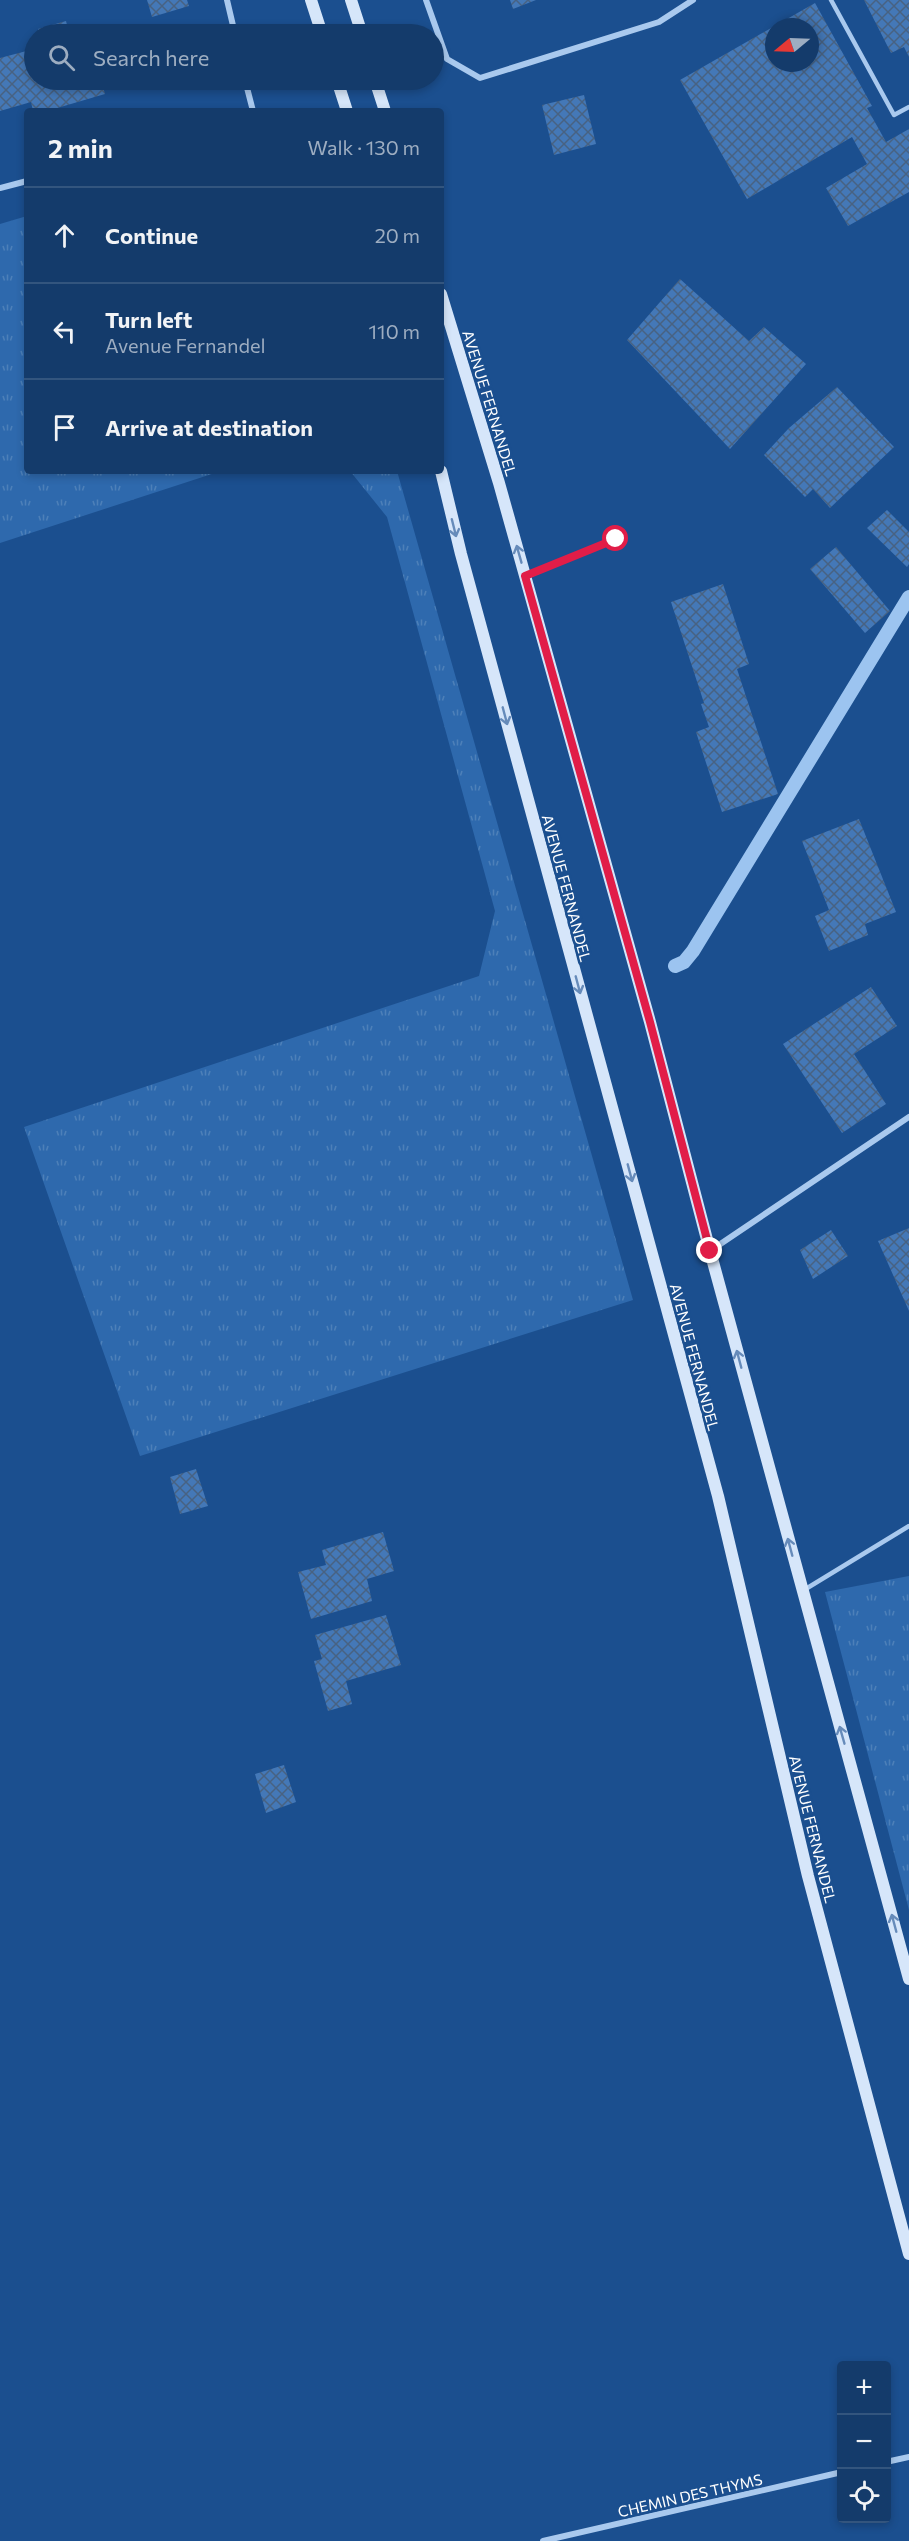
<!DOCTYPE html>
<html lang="en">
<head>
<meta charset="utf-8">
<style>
	body { margin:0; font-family:Commissioner,sans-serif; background:#1d4271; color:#f1f3f6 }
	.controls { position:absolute; right:18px; bottom:18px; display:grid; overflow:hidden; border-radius:6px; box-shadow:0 3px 9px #0003 }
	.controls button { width:54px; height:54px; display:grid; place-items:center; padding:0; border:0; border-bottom:2px solid #33557e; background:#143b6b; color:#f1f3f6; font:30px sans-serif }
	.compass { position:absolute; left:765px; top:18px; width:54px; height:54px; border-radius:50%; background:#143b6b; box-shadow:0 3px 9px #0003; rotate:251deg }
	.stop { position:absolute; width:18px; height:18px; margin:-14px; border:4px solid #e11d48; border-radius:50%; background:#fff }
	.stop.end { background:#e11d48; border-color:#fff; box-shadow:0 2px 6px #0008 }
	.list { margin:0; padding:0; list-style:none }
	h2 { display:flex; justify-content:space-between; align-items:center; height:78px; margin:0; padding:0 24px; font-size:26px }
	h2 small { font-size:20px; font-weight:400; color:#9dadc1 }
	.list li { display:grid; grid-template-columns:39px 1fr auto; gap:18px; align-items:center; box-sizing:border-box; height:96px; padding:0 24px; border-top:2px solid #33557e }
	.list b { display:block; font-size:22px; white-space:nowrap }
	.list p { margin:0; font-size:20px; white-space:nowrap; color:#9dadc1 }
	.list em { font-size:20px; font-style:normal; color:#9dadc1 }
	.icon { flex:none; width:33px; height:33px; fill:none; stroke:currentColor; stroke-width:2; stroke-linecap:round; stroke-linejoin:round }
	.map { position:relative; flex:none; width:909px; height:2541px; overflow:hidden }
	.search { position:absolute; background:#143b6b; box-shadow:0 3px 9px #0003; left:24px; top:24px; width:420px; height:66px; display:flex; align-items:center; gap:15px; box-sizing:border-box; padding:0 21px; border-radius:33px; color:#9dadc1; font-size:22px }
	.panel { position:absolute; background:#143b6b; box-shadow:0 3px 9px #0003; left:24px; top:108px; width:420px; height:366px; border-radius:6px }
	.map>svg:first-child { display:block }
	.grass { fill:url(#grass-tufts) }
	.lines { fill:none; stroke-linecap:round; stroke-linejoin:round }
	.stream { stroke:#9cc4f0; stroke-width:14 }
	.building { fill:url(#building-cross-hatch); fill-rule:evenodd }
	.lane { stroke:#a9c9ee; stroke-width:4.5 }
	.street { stroke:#a9c9ee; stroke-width:6 }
	.secondary { stroke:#d6e6fa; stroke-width:12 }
	.oneway { stroke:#668bba }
	.route { stroke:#e11d48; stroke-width:8 }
	.labels { text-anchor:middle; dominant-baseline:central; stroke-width:5; stroke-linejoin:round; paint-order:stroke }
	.street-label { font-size:15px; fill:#fff; stroke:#1b4f8f }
</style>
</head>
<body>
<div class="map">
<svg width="909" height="2541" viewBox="0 0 909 2541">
	<defs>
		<pattern id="grass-tufts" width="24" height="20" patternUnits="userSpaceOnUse" patternTransform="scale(1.5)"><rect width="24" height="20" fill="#2e69ad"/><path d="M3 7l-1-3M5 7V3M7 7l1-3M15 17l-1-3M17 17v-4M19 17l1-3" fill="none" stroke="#4d80b9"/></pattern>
		<pattern id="building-cross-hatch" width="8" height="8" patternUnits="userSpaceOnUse" patternTransform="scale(1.5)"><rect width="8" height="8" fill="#4478b7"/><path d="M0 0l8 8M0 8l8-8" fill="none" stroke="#486282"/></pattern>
	</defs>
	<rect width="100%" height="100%" fill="#1b4f8f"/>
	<!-- grass -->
	<path class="grass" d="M27,216v255h194l-221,72v-319z
		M350,471h47l236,829 -493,156 -116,-329 455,-151 16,-65 -108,-394z
		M909,1576v334l-84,-318z"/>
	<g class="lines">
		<!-- stream -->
		<path class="stream" d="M675,966l9,-4 9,-11 216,-354"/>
	</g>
	<!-- building -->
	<path class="building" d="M147,0h40l2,6 -37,11z
		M510,0h26l-23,9z
		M864,0h45v57l-5,-10 -13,6z
		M815,3l57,103 -5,2 19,34 23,-13v63l-61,34 -22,-38 41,-24 -15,-27 -105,62 -67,-119zM774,27h36v36h-36z
		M66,21l2,8 -29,5 -1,-5z
		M34,49v31h67l4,14 -58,17h-14l-2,-9 -31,9v-53z
		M584,95l12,49 -42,11 -12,-50z
		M680,279l69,62 15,-14 42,37 -76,85 -103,-109z
		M837,387l57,60 -64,61 -17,-19 -8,8 -41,-42 25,-27z
		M887,510l22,22v32l-2,3 -40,-39z
		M836,547l54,64 -25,22 -55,-64z
		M723,584l26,80 -12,5 41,125 -56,18 -26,-80 13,-5 -8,-23 3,-1 -33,-101z
		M859,819l37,93 -31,12 3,11 -39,16 -14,-35 14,-6 -27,-69z
		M871,987l26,39 -43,28 32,50 -44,29 -59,-89z
		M909,1228v83l-31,-70z
		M831,1230l17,26 -35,23 -13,-29z
		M196,1469l12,37 -28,8 -10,-37z
		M383,1532l11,39 -27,8 5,22 -61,18 -13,-47 28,-7 -4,-15z
		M386,1615l15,50 -55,16 6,23 -24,7 -14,-50 8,-2 -7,-24z
		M284,1765l12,37 -30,11 -11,-39z"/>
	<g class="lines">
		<!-- lane -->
		<path class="lane" d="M831,0l63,115 15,-8
			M804,1590l105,-64"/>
		<!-- street -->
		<path class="street" d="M227,0l8,34
			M426,0l21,59 33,19 179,-56 34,-22
			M245,80l8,31
			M0,188l27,-7
			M526,576l90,-37
			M710,1251l199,-134
			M886,2462l23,-5
			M543,2541l299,-69"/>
		<!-- secondary -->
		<path class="secondary" d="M311,0l11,34
			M351,0l11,34
			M337,80l10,31
			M375,80l10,31
			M441,294l58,189 151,539 60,229 199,728
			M441,471l20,83 257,942 90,380 101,378"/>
	</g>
	<!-- one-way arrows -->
	<defs><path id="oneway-shaft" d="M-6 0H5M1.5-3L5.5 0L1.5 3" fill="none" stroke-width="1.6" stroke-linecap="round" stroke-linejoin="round" transform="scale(1.5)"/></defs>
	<g class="oneway">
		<use href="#oneway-shaft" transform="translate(454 528) rotate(76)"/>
		<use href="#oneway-shaft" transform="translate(519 554) rotate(-106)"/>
		<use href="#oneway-shaft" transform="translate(505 716) rotate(75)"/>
		<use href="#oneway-shaft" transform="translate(578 985) rotate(75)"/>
		<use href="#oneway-shaft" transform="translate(630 1173) rotate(75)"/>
		<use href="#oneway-shaft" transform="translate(739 1359) rotate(-105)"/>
		<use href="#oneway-shaft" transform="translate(790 1547) rotate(-105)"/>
		<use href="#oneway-shaft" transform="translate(842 1735) rotate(-106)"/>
		<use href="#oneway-shaft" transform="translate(894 1923) rotate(-105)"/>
	</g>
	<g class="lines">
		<!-- route -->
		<path class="route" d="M616,539l-91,37 125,446 60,229"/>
	</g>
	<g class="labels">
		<!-- street labels -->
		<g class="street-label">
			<text transform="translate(490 403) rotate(73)">AVENUE FERNANDEL</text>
			<text transform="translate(567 888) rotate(75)">AVENUE FERNANDEL</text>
			<text transform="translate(695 1357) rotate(75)">AVENUE FERNANDEL</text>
			<text transform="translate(813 1829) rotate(76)">AVENUE FERNANDEL</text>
			<text transform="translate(690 2495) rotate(-13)">CHEMIN DES THYMS</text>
		</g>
	</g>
</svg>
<div class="controls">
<button>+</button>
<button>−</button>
<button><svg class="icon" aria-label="locate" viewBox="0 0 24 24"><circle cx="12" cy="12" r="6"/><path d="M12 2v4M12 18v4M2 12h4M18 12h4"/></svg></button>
</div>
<svg class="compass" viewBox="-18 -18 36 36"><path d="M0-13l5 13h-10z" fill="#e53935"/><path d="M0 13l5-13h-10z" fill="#9dadc1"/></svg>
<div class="stop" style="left:616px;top:539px"></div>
<div class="stop end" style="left:710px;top:1251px"></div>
<div class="search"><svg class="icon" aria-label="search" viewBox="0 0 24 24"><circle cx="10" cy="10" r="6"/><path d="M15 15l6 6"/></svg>Search here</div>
<section class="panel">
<h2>2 min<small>Walk · 130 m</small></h2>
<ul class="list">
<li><svg class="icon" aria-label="ahead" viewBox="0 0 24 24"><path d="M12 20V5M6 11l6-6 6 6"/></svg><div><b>Continue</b></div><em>20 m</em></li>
<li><svg class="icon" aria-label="left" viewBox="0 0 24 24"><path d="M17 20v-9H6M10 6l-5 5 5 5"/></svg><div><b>Turn left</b><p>Avenue Fernandel</p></div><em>110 m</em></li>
<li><svg class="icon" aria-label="arrive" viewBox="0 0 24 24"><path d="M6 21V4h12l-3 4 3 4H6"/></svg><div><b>Arrive at destination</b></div></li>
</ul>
</section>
</div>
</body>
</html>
